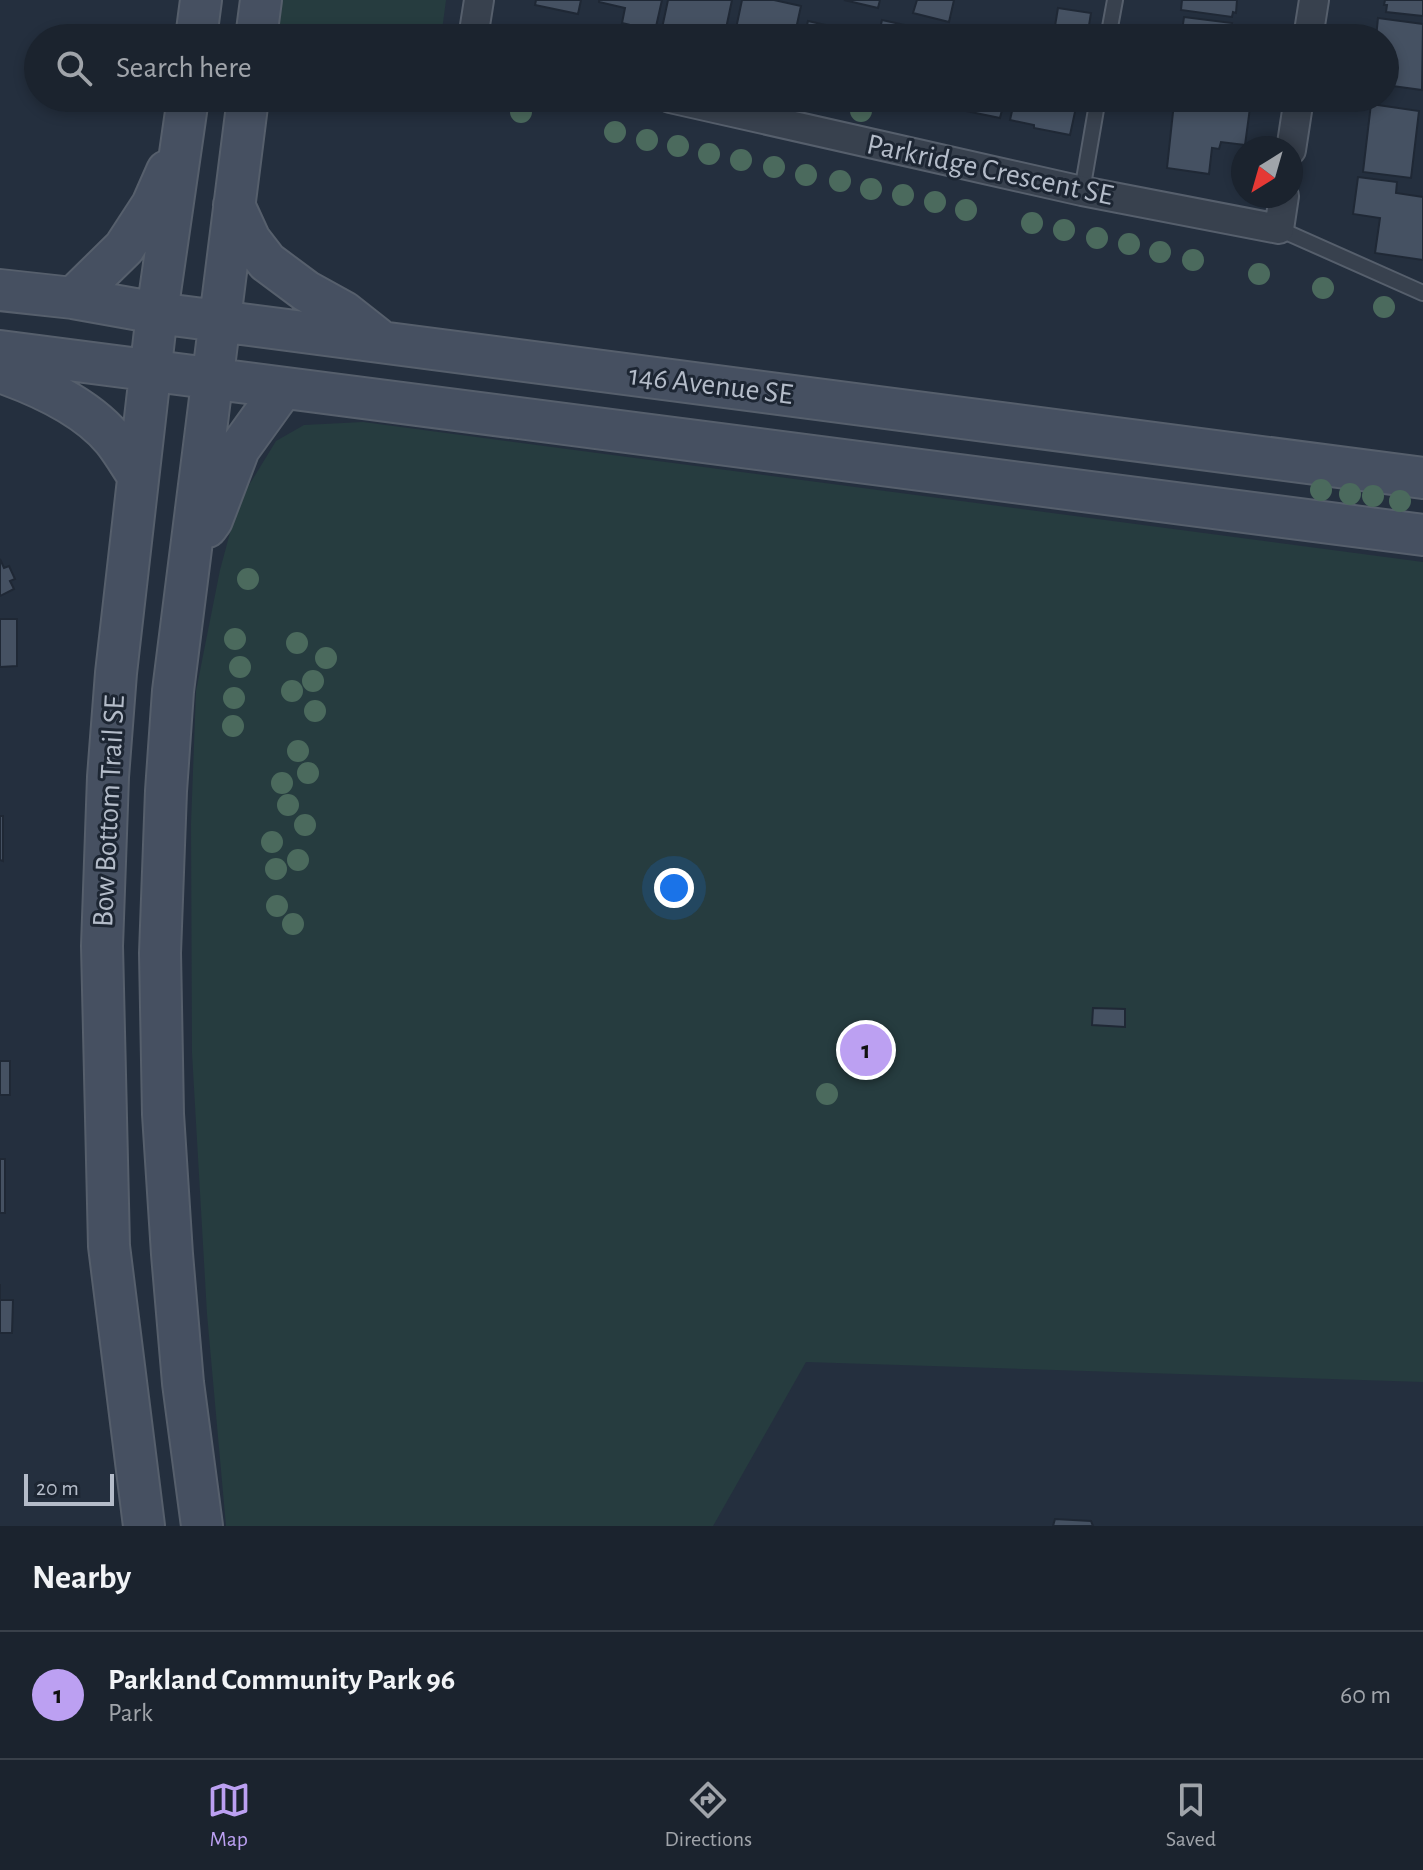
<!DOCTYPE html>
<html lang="en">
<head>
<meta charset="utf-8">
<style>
	body { margin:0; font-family:"Alegreya Sans",sans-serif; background:#242b36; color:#f1f3f6 }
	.compass { position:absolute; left:1231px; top:136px; width:72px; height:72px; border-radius:50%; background:#1b232e; box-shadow:0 4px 12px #0003; rotate:217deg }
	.scale { position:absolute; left:24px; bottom:20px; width:90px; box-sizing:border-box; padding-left:8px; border:4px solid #b4bcc9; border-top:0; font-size:22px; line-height:28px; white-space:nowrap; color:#b4bcc9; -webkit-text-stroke:6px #1d2633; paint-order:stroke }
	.you { position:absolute; left:674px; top:888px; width:28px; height:28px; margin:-20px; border:6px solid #fff; border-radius:50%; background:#1a73e8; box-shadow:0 0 0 12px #1a73e833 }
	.badge { display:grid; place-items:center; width:52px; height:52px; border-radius:50%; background:#bca0f2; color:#111; font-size:26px; font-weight:700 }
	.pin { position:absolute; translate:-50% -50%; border:4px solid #fff; box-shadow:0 2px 8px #0006 }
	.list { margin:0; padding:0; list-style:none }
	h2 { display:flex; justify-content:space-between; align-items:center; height:104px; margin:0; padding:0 32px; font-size:34px }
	h2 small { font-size:26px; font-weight:400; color:#a0a4aa }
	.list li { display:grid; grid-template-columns:52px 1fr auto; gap:24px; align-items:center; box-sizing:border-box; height:128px; padding:0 32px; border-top:2px solid #39404a }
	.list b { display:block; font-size:30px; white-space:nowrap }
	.list p { margin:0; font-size:26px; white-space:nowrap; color:#a0a4aa }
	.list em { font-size:26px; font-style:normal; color:#a0a4aa }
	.icon { flex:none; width:44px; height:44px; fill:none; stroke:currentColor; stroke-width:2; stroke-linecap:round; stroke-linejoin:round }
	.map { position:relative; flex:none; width:1423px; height:1526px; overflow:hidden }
	.search { position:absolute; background:#1b232e; box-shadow:0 4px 12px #0003; left:24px; right:24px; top:24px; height:88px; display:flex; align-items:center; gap:20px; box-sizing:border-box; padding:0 28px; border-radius:44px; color:#a0a4aa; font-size:30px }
	.sheet { height:232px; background:#1b232e }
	nav { display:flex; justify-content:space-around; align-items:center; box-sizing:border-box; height:112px; border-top:2px solid #39404a; background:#1b232e; font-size:22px; color:#a0a4aa }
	nav a { display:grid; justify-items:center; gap:4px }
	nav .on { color:#bca0f2 }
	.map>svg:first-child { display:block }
	.green { fill:#263c3f }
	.building { fill:#455162; stroke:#1f2835; stroke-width:2 }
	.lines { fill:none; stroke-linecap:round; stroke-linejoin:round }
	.lane-casing { stroke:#565f6c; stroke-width:18 }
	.street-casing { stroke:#565f6c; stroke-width:32 }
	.secondary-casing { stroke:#565f6c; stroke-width:44 }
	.lane { stroke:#38414e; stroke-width:14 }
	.street { stroke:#38414e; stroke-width:28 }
	.secondary { stroke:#465061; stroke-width:40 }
	.tree { fill:#4b6a5d }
	.labels { text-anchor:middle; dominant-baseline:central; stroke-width:6; stroke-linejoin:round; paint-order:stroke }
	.street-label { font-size:30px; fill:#b4bcc9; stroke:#1d2633 }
</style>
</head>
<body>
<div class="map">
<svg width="1423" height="1526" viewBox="0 0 1423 1526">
	<rect width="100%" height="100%" fill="#242f3e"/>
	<!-- green -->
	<path class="green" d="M280,0h166l-5,38h-166z
		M363,422l1060,140v820l-617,-20 -93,164h-487l-19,-212 -15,-261 -1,-229 5,-133 24,-121 18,-67 38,-62 28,-16z"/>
	<!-- building -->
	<path class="building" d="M536,0h45l-3,14 -43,-9z
		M599,0h63l-7,31 -33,-8 3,-15 -26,-6z
		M668,0h64l-8,38h-37l-26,-5z
		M742,0h32l27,6 -7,32h-60z
		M844,0h36l-2,8z
		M917,0h37l-5,22 -36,-9z
		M1182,0h55l-1,13 -3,-1 -1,5 -51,-7z
		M1385,0h38v16l-37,-4 1,-7h-3z
		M1058,8l33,5 -4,25h-34z
		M1184,17l48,6 -2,15h-49z
		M1378,18l45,6 -1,66 -37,-5v-47h-9z
		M882,20l32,7 -2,11h-34z
		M808,21l62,14 -1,3h-65z
		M960,98h45l-5,20 -34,-7 3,-11z
		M1015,98h63l-8,37 -36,-7v-3l-24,-5z
		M1220,98h31l-1,4z
		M1174,103l37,5 1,-4 38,4 -5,37 -24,-3 -2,7 -7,-1 -3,26 -42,-6z
		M1371,104l48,7 -8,67 -48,-6z
		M1358,177l39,5 -1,11 27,4v63l-48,-7 5,-35 -27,-4z
		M0,559l4,9 5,-2 6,13 -5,2 4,8 -14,7z
		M0,619h17v47l-17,1z
		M0,816h3v45l-3,-1z
		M1093,1008l32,1v18l-33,-2z
		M0,1061h10v34h-10z
		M0,1159h5v54h-5z
		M0,1284v16h13l-1,33h-12z
		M1055,1519l36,2 2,5h-40z"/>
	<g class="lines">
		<!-- lane casing -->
		<g class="lane-casing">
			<path id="lane" d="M1108,38l7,-38
				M1082,191l16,-93
				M1279,229l144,64"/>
		</g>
		<!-- street casing -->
		<g class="street-casing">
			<path id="street" d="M473,38l6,-38
				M1308,38l6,-38
				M670,98l412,93 197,38 5,-33
				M1291,150l8,-52"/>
		</g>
		<!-- secondary casing -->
		<g class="secondary-casing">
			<path id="secondary" d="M196,38l5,-38
				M256,38l5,-38
				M234,205l16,35 17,22 39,29 38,21 33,26
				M0,290l73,8 84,15 1266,165
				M73,298l51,-50 28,-43 15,-34
				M0,351l1423,184
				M0,372c40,14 85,34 113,67 9,11 17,25 25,37
				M207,527l5,-7 27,-71 44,-61
				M144,1526l-35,-280 -7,-300 6,-169 8,-104 41,-360 31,-215
				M202,1526l-19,-143 -11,-129 -9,-140 -3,-161 6,-162 7,-100 75,-593"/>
		</g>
		<!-- lane -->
		<use href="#lane" class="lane"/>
		<!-- street -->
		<use href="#street" class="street"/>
		<!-- secondary -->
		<use href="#secondary" class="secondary"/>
	</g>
	<!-- trees -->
	<g class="tree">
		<circle cx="861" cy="111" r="11"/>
		<circle cx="521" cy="112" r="11"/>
		<circle cx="615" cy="132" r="11"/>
		<circle cx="647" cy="140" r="11"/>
		<circle cx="678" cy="146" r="11"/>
		<circle cx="709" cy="154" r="11"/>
		<circle cx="741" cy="160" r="11"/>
		<circle cx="774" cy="167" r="11"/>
		<circle cx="806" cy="175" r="11"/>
		<circle cx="840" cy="181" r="11"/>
		<circle cx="871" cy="189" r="11"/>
		<circle cx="903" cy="195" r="11"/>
		<circle cx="935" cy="202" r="11"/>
		<circle cx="966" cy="210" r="11"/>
		<circle cx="1032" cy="223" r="11"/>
		<circle cx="1064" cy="230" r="11"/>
		<circle cx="1097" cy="238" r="11"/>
		<circle cx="1129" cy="244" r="11"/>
		<circle cx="1160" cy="252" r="11"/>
		<circle cx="1193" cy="260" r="11"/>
		<circle cx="1259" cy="274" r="11"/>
		<circle cx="1323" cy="288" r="11"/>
		<circle cx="1384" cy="307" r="11"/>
		<circle cx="1321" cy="490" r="11"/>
		<circle cx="1350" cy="494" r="11"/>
		<circle cx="1373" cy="496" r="11"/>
		<circle cx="1400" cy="501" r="11"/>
		<circle cx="248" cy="579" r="11"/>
		<circle cx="235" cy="639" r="11"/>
		<circle cx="297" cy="643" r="11"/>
		<circle cx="326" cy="658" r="11"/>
		<circle cx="240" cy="667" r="11"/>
		<circle cx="313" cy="681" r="11"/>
		<circle cx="292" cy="691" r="11"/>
		<circle cx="234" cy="698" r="11"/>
		<circle cx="315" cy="711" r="11"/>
		<circle cx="233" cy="726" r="11"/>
		<circle cx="298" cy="751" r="11"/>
		<circle cx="308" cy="773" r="11"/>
		<circle cx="282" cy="783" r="11"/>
		<circle cx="288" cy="805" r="11"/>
		<circle cx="305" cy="825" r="11"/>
		<circle cx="272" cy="842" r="11"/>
		<circle cx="298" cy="860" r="11"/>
		<circle cx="276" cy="869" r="11"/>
		<circle cx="277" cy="906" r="11"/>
		<circle cx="293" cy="924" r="11"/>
		<circle cx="827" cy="1094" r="11"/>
	</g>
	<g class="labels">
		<!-- street labels -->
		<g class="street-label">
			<text transform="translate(990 170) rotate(12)">Parkridge Crescent SE</text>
			<text transform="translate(711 385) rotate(7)">146 Avenue SE</text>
			<text transform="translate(109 811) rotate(-87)">Bow Bottom Trail SE</text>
		</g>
	</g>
</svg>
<svg class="compass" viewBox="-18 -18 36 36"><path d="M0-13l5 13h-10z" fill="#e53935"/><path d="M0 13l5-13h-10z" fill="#a0a4aa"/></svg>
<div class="scale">20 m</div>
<div class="you"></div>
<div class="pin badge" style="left:866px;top:1050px">1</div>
<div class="search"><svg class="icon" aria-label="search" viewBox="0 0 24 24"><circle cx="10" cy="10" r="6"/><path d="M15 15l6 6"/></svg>Search here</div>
</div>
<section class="sheet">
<h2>Nearby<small></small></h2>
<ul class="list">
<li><span class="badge">1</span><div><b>Parkland Community Park 96</b><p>Park</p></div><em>60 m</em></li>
</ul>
</section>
<nav>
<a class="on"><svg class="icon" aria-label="map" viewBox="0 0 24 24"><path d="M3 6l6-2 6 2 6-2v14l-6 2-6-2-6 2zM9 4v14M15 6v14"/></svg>Map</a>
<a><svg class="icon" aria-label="directions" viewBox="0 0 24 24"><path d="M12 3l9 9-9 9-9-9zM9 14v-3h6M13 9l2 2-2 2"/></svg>Directions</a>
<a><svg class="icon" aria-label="saved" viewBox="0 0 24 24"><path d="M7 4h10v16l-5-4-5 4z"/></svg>Saved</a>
</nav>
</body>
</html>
